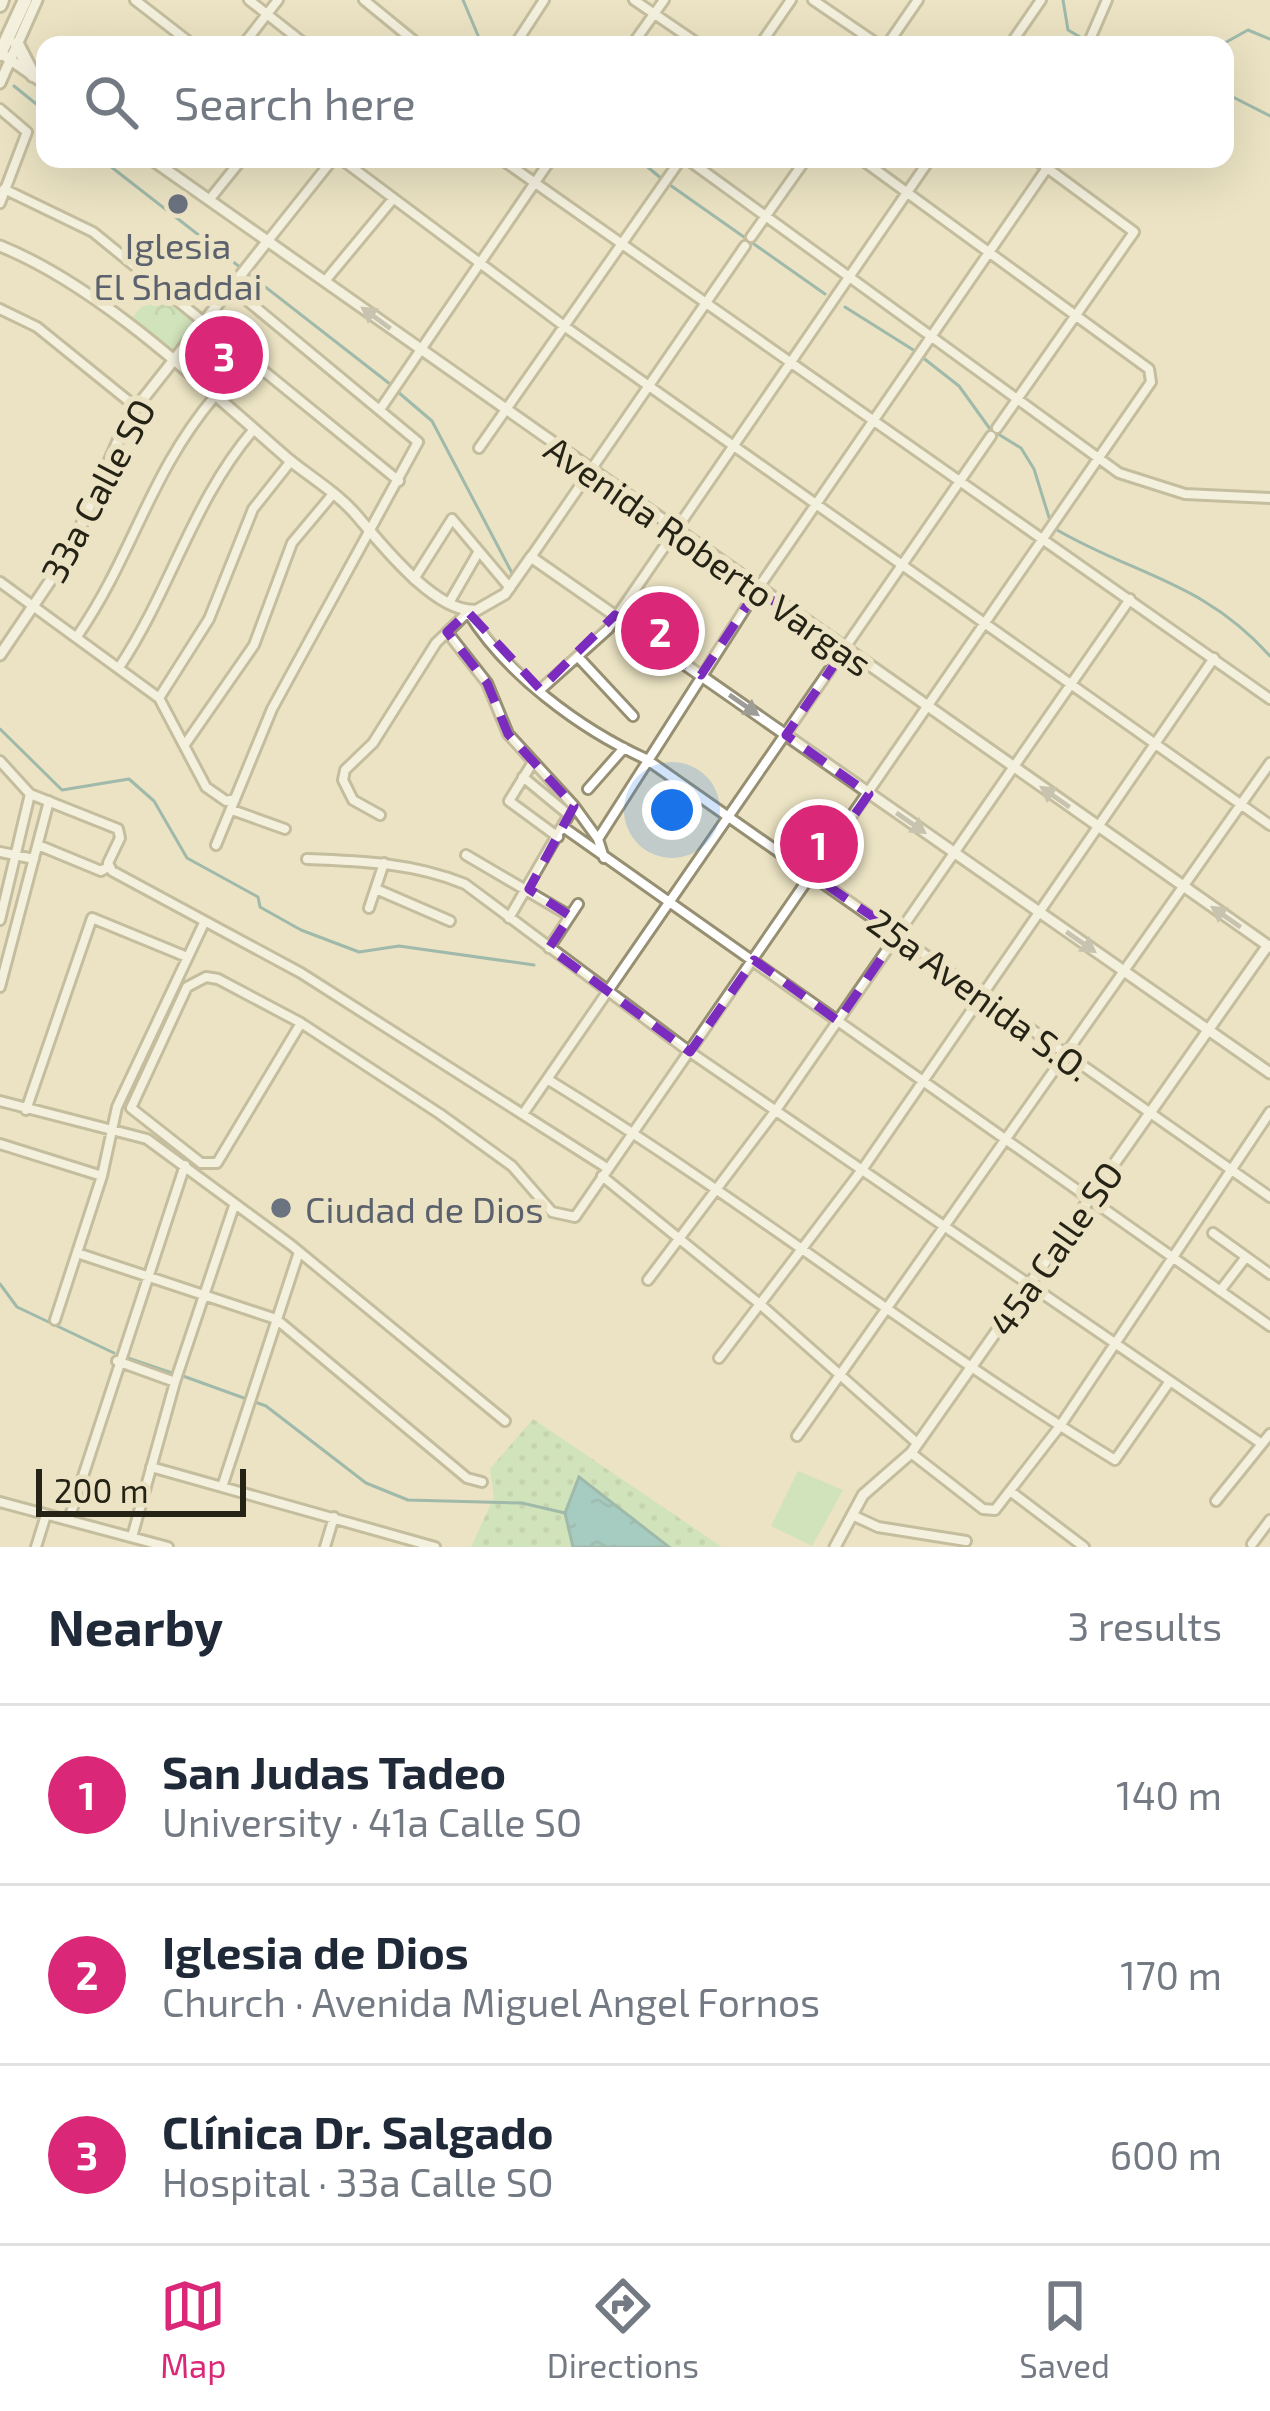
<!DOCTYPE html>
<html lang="en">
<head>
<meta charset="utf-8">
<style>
	body { margin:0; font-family:"Exo 2",sans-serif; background:#f6f6f7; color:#1f2937 }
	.scale { position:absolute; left:36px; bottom:30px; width:210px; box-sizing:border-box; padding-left:12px; border:6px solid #252216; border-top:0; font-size:33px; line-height:42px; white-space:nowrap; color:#252216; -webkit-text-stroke:9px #ebe3c3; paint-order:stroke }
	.you { position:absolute; left:672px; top:810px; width:42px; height:42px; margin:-30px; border:9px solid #fff; border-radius:50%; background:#1a73e8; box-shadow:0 0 0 18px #1a73e833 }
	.badge { display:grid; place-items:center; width:78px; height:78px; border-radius:50%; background:#db2777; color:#fff; font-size:39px; font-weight:700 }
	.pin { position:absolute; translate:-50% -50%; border:6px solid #fff; box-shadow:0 3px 12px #0006 }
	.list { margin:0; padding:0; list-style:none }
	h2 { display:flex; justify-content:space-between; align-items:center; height:156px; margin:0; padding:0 48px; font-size:51px }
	h2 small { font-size:39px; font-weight:400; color:#747a83 }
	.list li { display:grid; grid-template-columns:78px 1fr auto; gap:36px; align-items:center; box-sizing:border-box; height:180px; padding:0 48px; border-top:3px solid #e0e1e3 }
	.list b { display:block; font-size:45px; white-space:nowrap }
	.list p { margin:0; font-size:39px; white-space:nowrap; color:#747a83 }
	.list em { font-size:39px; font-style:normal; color:#747a83 }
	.icon { flex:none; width:66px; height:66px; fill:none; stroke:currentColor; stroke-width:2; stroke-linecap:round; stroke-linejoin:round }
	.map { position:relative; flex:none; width:1270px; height:1547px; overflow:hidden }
	.search { position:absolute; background:#fff; box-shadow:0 12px 48px #0002; left:36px; right:36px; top:36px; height:132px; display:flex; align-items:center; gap:30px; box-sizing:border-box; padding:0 42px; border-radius:24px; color:#747a83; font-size:45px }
	.sheet { height:696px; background:#fff }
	nav { display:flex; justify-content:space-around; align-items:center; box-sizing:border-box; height:168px; border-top:3px solid #e0e1e3; background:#fff; font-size:33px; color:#747a83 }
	nav a { display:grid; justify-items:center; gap:6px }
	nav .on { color:#db2777 }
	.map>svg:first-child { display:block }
	.grass { fill:url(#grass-dots) }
	.park { fill:url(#park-crowns) }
	.pitch { fill:#b1e3b0 }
	.water { fill:url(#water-ripples); stroke:#44858c; stroke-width:3 }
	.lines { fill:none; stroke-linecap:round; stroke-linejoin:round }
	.stream { stroke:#44858c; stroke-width:3 }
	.minor-casing { stroke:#968f71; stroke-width:14 }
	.tertiary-casing { stroke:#968f71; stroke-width:15 }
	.primary-casing { stroke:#968f71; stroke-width:18 }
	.minor { stroke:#fff; stroke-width:8 }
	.tertiary { stroke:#fff; stroke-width:9 }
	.primary { stroke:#fff; stroke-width:12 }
	.oneway { fill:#9d9c96 }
	.marked { fill:none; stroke:#7b2cbf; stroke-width:9; stroke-dasharray:24 15; stroke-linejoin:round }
	.worship-dot { fill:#6b7280; stroke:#ebe3c3; stroke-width:4.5 }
	.labels { text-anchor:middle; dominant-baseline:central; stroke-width:12; stroke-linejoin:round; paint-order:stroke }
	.worship-label { font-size:36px; fill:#5b616d; stroke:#ebe3c3 }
	.street-label { font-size:36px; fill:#252216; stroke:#ebe3c3 }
</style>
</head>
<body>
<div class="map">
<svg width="1270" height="1547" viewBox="0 0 1270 1547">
	<defs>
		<pattern id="grass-dots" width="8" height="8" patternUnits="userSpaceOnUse" patternTransform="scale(3)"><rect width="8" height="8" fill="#b1e3b0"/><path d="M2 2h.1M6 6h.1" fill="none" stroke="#98c297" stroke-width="1.8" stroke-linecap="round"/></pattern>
		<pattern id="park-crowns" width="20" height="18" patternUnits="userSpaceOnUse" patternTransform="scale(3)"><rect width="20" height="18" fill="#b1e3b0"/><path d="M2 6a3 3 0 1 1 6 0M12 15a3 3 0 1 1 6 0" fill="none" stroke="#98c297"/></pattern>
		<pattern id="water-ripples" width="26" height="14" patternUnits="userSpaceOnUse" patternTransform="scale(3)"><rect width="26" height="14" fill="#52b0bf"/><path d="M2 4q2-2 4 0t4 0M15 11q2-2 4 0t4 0" fill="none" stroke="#448f9a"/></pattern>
	</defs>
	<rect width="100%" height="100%" fill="#ebe3c3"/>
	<!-- grass -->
	<path class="grass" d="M533,1419l189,128h-251l23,-50 -4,-28z"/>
	<!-- park -->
	<path class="park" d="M155,290l42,33 -24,27 -41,-32z"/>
	<!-- pitch -->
	<path class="pitch" d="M798,1471l45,19 -31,56 -41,-20z"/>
	<!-- water -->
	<path class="water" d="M579,1477l90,70h-96l-8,-34z"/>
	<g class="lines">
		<!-- stream -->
		<path class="stream" d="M463,0l19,45
			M1063,0l5,30 26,15
			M1221,45l27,-15 22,9
			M14,86l31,25
			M1225,93l45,23
			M101,159l289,225
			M638,159l24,20
			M670,185l155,109
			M845,307l70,44
			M922,357l37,29 31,43 31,19 13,21 18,58c80,48 150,53 218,129
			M398,392l34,29 80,152
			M0,729l62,61 67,-11 25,22 33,57 71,39 2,10 41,23 58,22 40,-6 135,19
			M0,1284l17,23 97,46
			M125,1357l47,16
			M183,1376l83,30 100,77 42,17 114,3 43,10"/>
		<!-- minor casing -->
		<g class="minor-casing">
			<path id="minor" d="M135,0l58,45
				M249,0l57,45
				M364,0l55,45
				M634,0l66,45
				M813,0l66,45
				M1091,37l16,-37
				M243,45l35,-45
				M521,45l-3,-5 26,-40
				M632,45l32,-45
				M760,45l31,-45
				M887,45l31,-45
				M1010,45l31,-45
				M0,109l27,23 -27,71
				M341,159l223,167 706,499
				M501,159l769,540
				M687,159l432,314 66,21 85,4
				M4,189l89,43 306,249
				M209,200l33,-41
				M751,237l55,-78
				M267,242l66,-83
				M325,281l68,-82
				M0,309l37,18 99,80
				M381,408l170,-249
				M997,428l137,-196 -99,-73
				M479,448l202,-289
				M531,557l214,-311
				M414,579l38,-60 58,69
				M0,582l159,116 47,89 20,14 9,-2
				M449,603l30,-52
				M447,632l40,51 21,51 66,72 24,33 6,19
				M78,635c56,-82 71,-161 137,-239
				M579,658l54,58
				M120,666c51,-77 73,-166 134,-237
				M541,689l67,-60 322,-470
				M159,698l50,-79 44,-110 38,-48
				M186,743l68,-98 38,-102 41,-49
				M0,761l30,33 88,35 2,9 -12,25 4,8 189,102 306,195
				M533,762l-24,39 49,36
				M523,777l46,38
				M588,789l36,-41
				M232,810l53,19
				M380,815l-27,-15 -10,-20 2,-10 28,-27 63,-100 32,-31c38,62 112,117 178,147l624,438
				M563,827l707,499
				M598,839l159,-249 290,-422
				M38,845l63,26 7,-4
				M216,845l56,-136 146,-267 -187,-155
				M0,852l34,7
				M466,855l104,61
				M307,859c54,2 107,4 158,25l225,168 572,392
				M376,889l74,32
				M369,908l15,-45
				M509,918l65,-112
				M0,920l30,-126
				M549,948l29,-44
				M0,987l49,-186
				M301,1023l-84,140h-16l-70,-55 56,-121 19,-10 12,2 83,44 139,91 72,52 40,46 23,5 576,-835 -2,-13 -288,-210
				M547,1079c195,119 373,262 568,381l55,-79
				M0,1101l147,38 144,106 214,176
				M26,1110l66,-192 95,39
				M523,1114l468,-678
				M0,1144l102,32
				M602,1176l159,129 156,138
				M1213,1233l57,41
				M77,1253l199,66 191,159 15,4
				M648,1280l128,-170 354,-511
				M1220,1291l26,-34
				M55,1320l47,-144 15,-69 87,-184
				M719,1358l145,-191 350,-509
				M117,1361l58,21
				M797,1436l473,-673
				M911,1453l72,56 12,1 65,-84 210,-314
				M151,1467l284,80
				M222,1487l77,-235
				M1010,1491l74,56
				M1216,1501l54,-67
				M0,1502l168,45
				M852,1515l26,12 88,14
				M69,1519l116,-354
				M132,1537l43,-155 59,-176
				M1252,1544l18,-24
				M36,1547l10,-32
				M325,1547l9,-30"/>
		</g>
		<!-- tertiary casing -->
		<g class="tertiary-casing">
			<path id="tertiary" d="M5,56l40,28
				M0,83l37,-83
				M151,159l1119,788
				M0,246c100,40 205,141 287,212 23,19 51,35 71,59 23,27 79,98 119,93l28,-16 26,-37 739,516
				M0,655l69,-102 59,-135 138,-175
				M835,1547l28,-52 48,-42 357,-508"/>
		</g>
		<!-- primary casing -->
		<g class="primary-casing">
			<path id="primary" d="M0,5l2,-5
				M17,44l16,31
				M0,54l25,-54"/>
		</g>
		<!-- minor -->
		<use href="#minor" class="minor"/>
		<!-- tertiary -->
		<use href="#tertiary" class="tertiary"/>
		<!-- primary -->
		<use href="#primary" class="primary"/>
	</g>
	<!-- one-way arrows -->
	<defs><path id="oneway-solid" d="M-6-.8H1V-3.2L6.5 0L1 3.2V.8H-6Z" transform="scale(3)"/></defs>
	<g class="oneway">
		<use href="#oneway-solid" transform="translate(376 318) rotate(-144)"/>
		<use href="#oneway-solid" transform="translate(744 705) rotate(35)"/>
		<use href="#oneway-solid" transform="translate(1055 797) rotate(-145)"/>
		<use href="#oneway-solid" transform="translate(911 823) rotate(35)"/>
		<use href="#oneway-solid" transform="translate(1226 917) rotate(-145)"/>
		<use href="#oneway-solid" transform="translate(1081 942) rotate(35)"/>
	</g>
	<!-- marked area -->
	<path d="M0 0H1270V1547H0ZM757,590l88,59 -59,86 83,59 -57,81 86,59 -60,87 -84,-61 -64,92 -141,-104 21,-32 -41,-27 45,-83 -66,-72 -21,-51 -40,-51 21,-20 72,77 75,-74 86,60z" fill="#ebe3c3" fill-opacity=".55" fill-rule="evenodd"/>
	<path class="marked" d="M757,590l88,59 -59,86 83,59 -57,81 86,59 -60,87 -84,-61 -64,92 -141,-104 21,-32 -41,-27 45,-83 -66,-72 -21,-51 -40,-51 21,-20 72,77 75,-74 86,60z"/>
	<!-- markers -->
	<g class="worship-dot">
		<circle cx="178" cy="204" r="12"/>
		<circle cx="281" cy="1208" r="12"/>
	</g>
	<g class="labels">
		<!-- worship labels -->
		<g class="worship-label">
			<text x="178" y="244">Iglesia<tspan x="178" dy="41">El Shaddai</tspan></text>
			<text x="305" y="1208" text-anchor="start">Ciudad de Dios</text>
		</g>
		<!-- street labels -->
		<g class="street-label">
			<text transform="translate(97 490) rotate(-62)">33a Calle SO</text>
			<text transform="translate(709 555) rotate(35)">Avenida Roberto Vargas</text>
			<text transform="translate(980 994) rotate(36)">25a Avenida S.O.</text>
			<text transform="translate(1055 1248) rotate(-55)">45a Calle SO</text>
		</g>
	</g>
</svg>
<div class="scale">200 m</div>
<div class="you"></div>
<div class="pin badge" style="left:819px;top:844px">1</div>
<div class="pin badge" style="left:660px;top:631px">2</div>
<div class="pin badge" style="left:224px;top:355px">3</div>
<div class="search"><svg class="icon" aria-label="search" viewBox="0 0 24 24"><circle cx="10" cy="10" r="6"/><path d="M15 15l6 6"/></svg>Search here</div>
</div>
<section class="sheet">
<h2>Nearby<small>3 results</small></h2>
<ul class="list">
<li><span class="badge">1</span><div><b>San Judas Tadeo</b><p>University · 41a Calle SO</p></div><em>140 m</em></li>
<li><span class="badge">2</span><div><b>Iglesia de Dios</b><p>Church · Avenida Miguel Angel Fornos</p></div><em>170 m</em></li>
<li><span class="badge">3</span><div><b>Clínica Dr. Salgado</b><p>Hospital · 33a Calle SO</p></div><em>600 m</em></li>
</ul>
</section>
<nav>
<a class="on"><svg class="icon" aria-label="map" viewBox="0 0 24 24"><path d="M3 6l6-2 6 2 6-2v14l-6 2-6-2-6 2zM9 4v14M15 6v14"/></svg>Map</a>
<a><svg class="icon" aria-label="directions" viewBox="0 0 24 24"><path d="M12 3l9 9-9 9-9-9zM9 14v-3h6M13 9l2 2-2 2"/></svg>Directions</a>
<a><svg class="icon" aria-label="saved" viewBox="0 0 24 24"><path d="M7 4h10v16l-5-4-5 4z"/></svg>Saved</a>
</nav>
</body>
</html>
